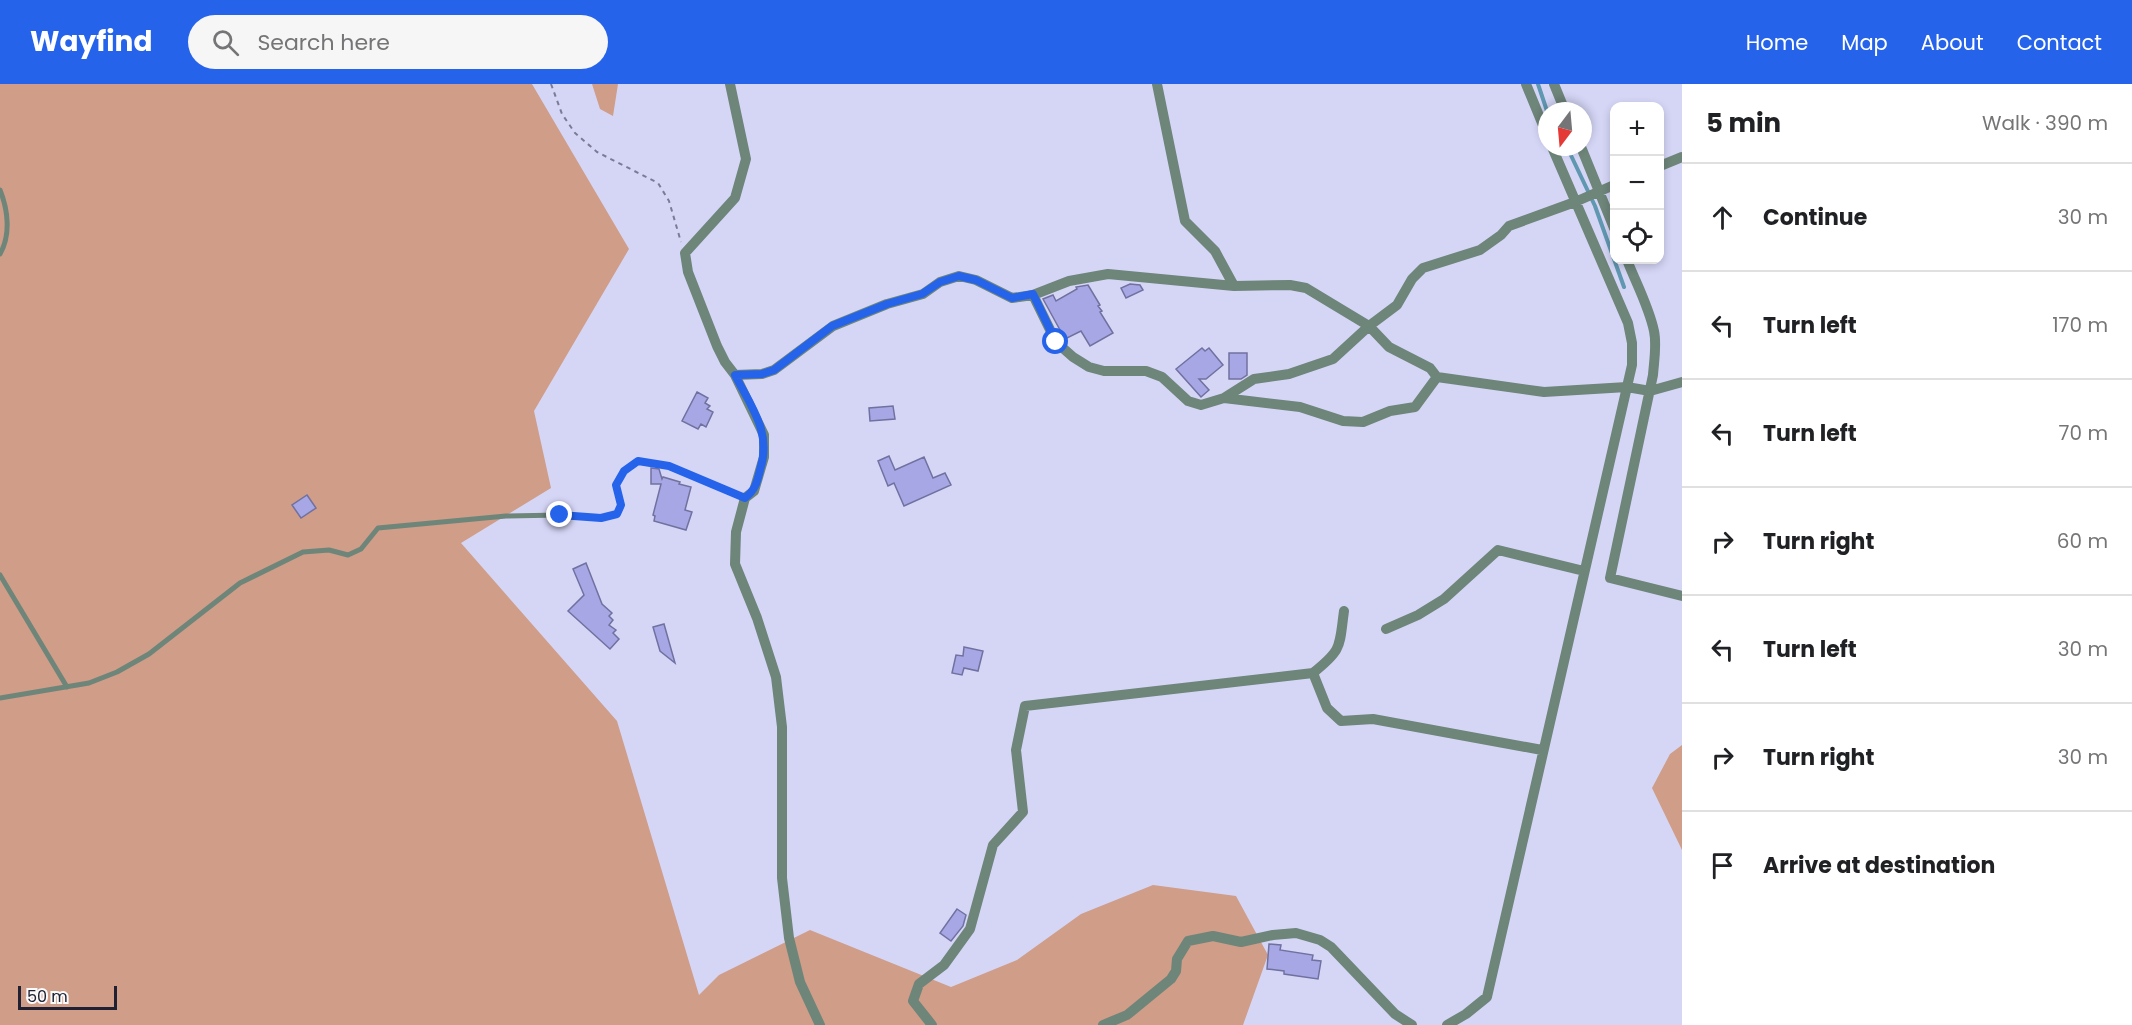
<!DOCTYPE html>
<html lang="en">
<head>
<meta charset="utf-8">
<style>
	body { margin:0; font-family:Poppins,sans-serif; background:#f6f6f6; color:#202124 }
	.controls { position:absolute; right:18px; top:18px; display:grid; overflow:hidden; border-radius:12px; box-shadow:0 3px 9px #0003 }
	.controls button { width:54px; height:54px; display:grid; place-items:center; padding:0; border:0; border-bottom:2px solid #e0e0e0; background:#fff; color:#202124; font:30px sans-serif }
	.compass { position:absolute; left:1538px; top:18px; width:54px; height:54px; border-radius:50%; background:#fff; box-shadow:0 3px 9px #0003; rotate:196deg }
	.scale { position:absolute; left:18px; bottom:15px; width:99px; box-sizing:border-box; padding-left:6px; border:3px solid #202033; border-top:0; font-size:16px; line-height:21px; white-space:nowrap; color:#202033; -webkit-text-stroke:4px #fafafa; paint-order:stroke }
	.stop { position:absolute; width:18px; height:18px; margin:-14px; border:4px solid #2563eb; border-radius:50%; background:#fff }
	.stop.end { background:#2563eb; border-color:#fff; box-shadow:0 2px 6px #0008 }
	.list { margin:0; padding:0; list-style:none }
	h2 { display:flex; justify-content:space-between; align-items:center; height:78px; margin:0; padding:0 24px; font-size:26px }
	h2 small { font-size:20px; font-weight:400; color:#757577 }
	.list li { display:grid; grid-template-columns:39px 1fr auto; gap:18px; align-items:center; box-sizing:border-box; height:108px; padding:0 24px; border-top:2px solid #e0e0e0 }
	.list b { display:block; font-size:22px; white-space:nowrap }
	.list em { font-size:20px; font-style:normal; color:#757577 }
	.icon { flex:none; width:33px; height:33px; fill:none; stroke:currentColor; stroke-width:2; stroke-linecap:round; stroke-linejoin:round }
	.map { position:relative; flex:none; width:1682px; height:941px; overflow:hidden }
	header { display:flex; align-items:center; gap:36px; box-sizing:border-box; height:84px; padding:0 30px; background:#2563eb; color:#fff }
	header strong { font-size:28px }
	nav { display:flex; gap:33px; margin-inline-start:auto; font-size:21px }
	.search { width:420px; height:54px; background:#f6f6f6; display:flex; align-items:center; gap:15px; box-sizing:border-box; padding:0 21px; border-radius:33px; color:#757577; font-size:22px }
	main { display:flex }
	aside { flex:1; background:#fff }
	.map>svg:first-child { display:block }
	.green { fill:#cf9d88 }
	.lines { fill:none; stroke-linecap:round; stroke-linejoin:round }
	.stream { stroke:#6097b1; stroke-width:4 }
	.building { fill:#a6a7e4; stroke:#7171a0; stroke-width:1.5 }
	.path { stroke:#7b7b95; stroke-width:2; stroke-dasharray:4.5 4.5; stroke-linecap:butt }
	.service { stroke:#6e857a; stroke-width:5 }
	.minor { stroke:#6e857a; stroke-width:10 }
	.route { stroke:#2563eb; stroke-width:8 }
</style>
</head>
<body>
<header>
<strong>Wayfind</strong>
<div class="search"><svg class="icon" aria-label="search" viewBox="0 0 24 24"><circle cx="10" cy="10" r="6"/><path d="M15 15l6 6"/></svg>Search here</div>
<nav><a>Home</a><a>Map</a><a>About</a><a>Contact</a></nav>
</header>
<main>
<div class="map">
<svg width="1682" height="941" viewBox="0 0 1682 941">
	<rect width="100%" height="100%" fill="#d5d6f6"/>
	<!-- green -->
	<path class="green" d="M0,0h532l97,165 -95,162 17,77 -90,55 156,178 82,274 20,-20 91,-45 141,57 66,-27 64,-46 72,-29 83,11 32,59 -25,70h-1243z
		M592,0h26l-5,32 -13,-7z
		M1682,661v105l-30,-62 18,-34z"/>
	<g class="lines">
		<!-- stream -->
		<path class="stream" d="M1538,0l9,27
			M1567,63l28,59 29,81"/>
	</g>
	<!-- building -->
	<path class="building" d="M1130,200l10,1 3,5 -17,8 -5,-10z
		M1088,201l12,20 -2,1 4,5 -2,1 13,21 -23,13 -9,-15 -16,8 -22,-40 10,-4 3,6 21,-12 -1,-2z
		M1202,264l3,3 4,-3 14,17 -17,14h-7l10,11 -8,7 -25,-28z
		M1229,269h18v22l-6,4h-12z
		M697,308l11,6 -3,5 5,3 -3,3 6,3 -7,15 -5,-3 -3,5 -16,-8z
		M893,322l2,13 -25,2 -1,-13z
		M889,372l6,14 29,-13 9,21 12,-5 6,12 -47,21 -10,-23 -6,3 -10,-25z
		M651,384l8,1 3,10 1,-2 17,5 -1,2 12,3 -6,23 7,2 -6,18 -32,-9 1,-5 -2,-1 8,-31h-10z
		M307,411l9,13 -15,10 -9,-13z
		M586,479l16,41 10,9 -3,3 4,4 -4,5 7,5 -3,3 6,6 -9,10 -42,-38 16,-16 -11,-26z
		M664,540l11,39 -15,-12 -7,-24z
		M964,563l19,4 -5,20 -14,-3 -2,7 -10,-2 4,-18 7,1z
		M957,825l9,6 -3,11 -12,15 -11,-8z
		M1269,860l12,1 -1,5 33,5 -1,5 9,1 -3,18 -34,-5v-3l-17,-2z"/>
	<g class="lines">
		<!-- path -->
		<path class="path" d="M551,0l11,30 13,19 22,19 61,31 11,18 12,41"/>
		<!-- service -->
		<path class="service" d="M0,106c8,20 11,45 0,64
			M0,491l67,112
			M0,614l89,-15 28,-11 32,-18 91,-71 63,-31 26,-2 19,5 13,-6 17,-21 128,-12 54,-1 41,3 16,-4 4,-9 -5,-20 8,-14 14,-10 31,5 76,32"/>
		<!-- minor -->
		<path class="minor" d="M730,0l16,75 -11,39 -50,55 3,19 29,74 8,16 10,13 29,60v22l-10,34 -9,7 -9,34 -1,32 22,54 19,59 6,50v151l7,60 11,44 20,43
			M1526,0l21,51
			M1554,0l11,27
			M1581,63l33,81
			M1660,82l22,-9
			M1627,176c9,23 22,47 27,71 3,14 0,30 -1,44l-43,203 72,18
			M1234,202l56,-1 16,3 63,38 20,21 41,21 7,9
			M1033,211l23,47 17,15 16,10 15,4h42l16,6 26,24 13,4 23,-7 76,9 43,14 20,1 27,-11 25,-4 22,-30 107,15 83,-5 23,4 32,-9
			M735,291l27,-1 12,-4 59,-44 54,-22 36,-10 17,-12 19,-6 17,4 36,18 21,-3 36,-14 39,-7 126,12 -19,-35 -30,-30 -28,-137
			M1224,314l30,-19 35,-5 44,-15 36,-33 28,-21 15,-26 11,-11 57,-18 21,-15 8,-9 66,-24 39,-17
			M1386,545l32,-14 26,-16 54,-49 86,21
			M1313,589l14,35 14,13 32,-2 169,31
			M932,941l-19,-24 6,-17 25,-19 26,-36 23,-84 30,-33 -7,-62 9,-44 288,-33c30,-24 26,-26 31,-62
			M1103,941l24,-10 44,-36 5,-8 1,-12 11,-18 25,-5 28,6 32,-7 23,-2 24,7 11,7 64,67 17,11
			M1447,941l19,-11 21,-17 145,-632v-22l-4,-20 -76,-176"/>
	</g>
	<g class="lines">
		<!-- route -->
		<path class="route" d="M560,431l41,3 16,-4 4,-9 -5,-20 8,-14 14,-10 31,5 76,32c10,-8 12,-15 15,-28 12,-37 -8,-62 -25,-95l27,-1 12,-4 58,-44 55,-22 35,-10 18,-12 19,-6 17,4 36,18 21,-4 23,48"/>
	</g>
</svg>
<div class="controls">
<button>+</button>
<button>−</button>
<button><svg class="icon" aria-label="locate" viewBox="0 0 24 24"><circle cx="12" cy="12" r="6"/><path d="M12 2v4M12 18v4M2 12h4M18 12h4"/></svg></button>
</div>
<svg class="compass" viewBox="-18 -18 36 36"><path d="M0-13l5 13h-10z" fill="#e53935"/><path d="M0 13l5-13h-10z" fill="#757577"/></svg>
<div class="scale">50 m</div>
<div class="stop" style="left:1056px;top:258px"></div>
<div class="stop end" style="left:560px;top:431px"></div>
</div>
<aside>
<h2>5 min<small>Walk · 390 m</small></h2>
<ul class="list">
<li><svg class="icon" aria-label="ahead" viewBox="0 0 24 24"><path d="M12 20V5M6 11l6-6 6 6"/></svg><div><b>Continue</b></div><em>30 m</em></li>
<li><svg class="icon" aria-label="left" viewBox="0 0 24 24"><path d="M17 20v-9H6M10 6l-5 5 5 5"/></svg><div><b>Turn left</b></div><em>170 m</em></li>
<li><svg class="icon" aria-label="left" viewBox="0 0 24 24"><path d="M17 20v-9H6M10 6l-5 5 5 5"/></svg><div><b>Turn left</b></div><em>70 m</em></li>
<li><svg class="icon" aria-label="right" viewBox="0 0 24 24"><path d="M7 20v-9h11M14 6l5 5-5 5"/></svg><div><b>Turn right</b></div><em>60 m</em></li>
<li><svg class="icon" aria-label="left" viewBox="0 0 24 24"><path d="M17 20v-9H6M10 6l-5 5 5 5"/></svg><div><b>Turn left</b></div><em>30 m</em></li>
<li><svg class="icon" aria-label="right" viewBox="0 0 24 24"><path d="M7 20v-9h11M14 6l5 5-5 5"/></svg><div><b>Turn right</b></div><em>30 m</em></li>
<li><svg class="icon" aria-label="arrive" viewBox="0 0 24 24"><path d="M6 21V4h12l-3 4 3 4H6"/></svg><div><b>Arrive at destination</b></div></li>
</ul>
</aside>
</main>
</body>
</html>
